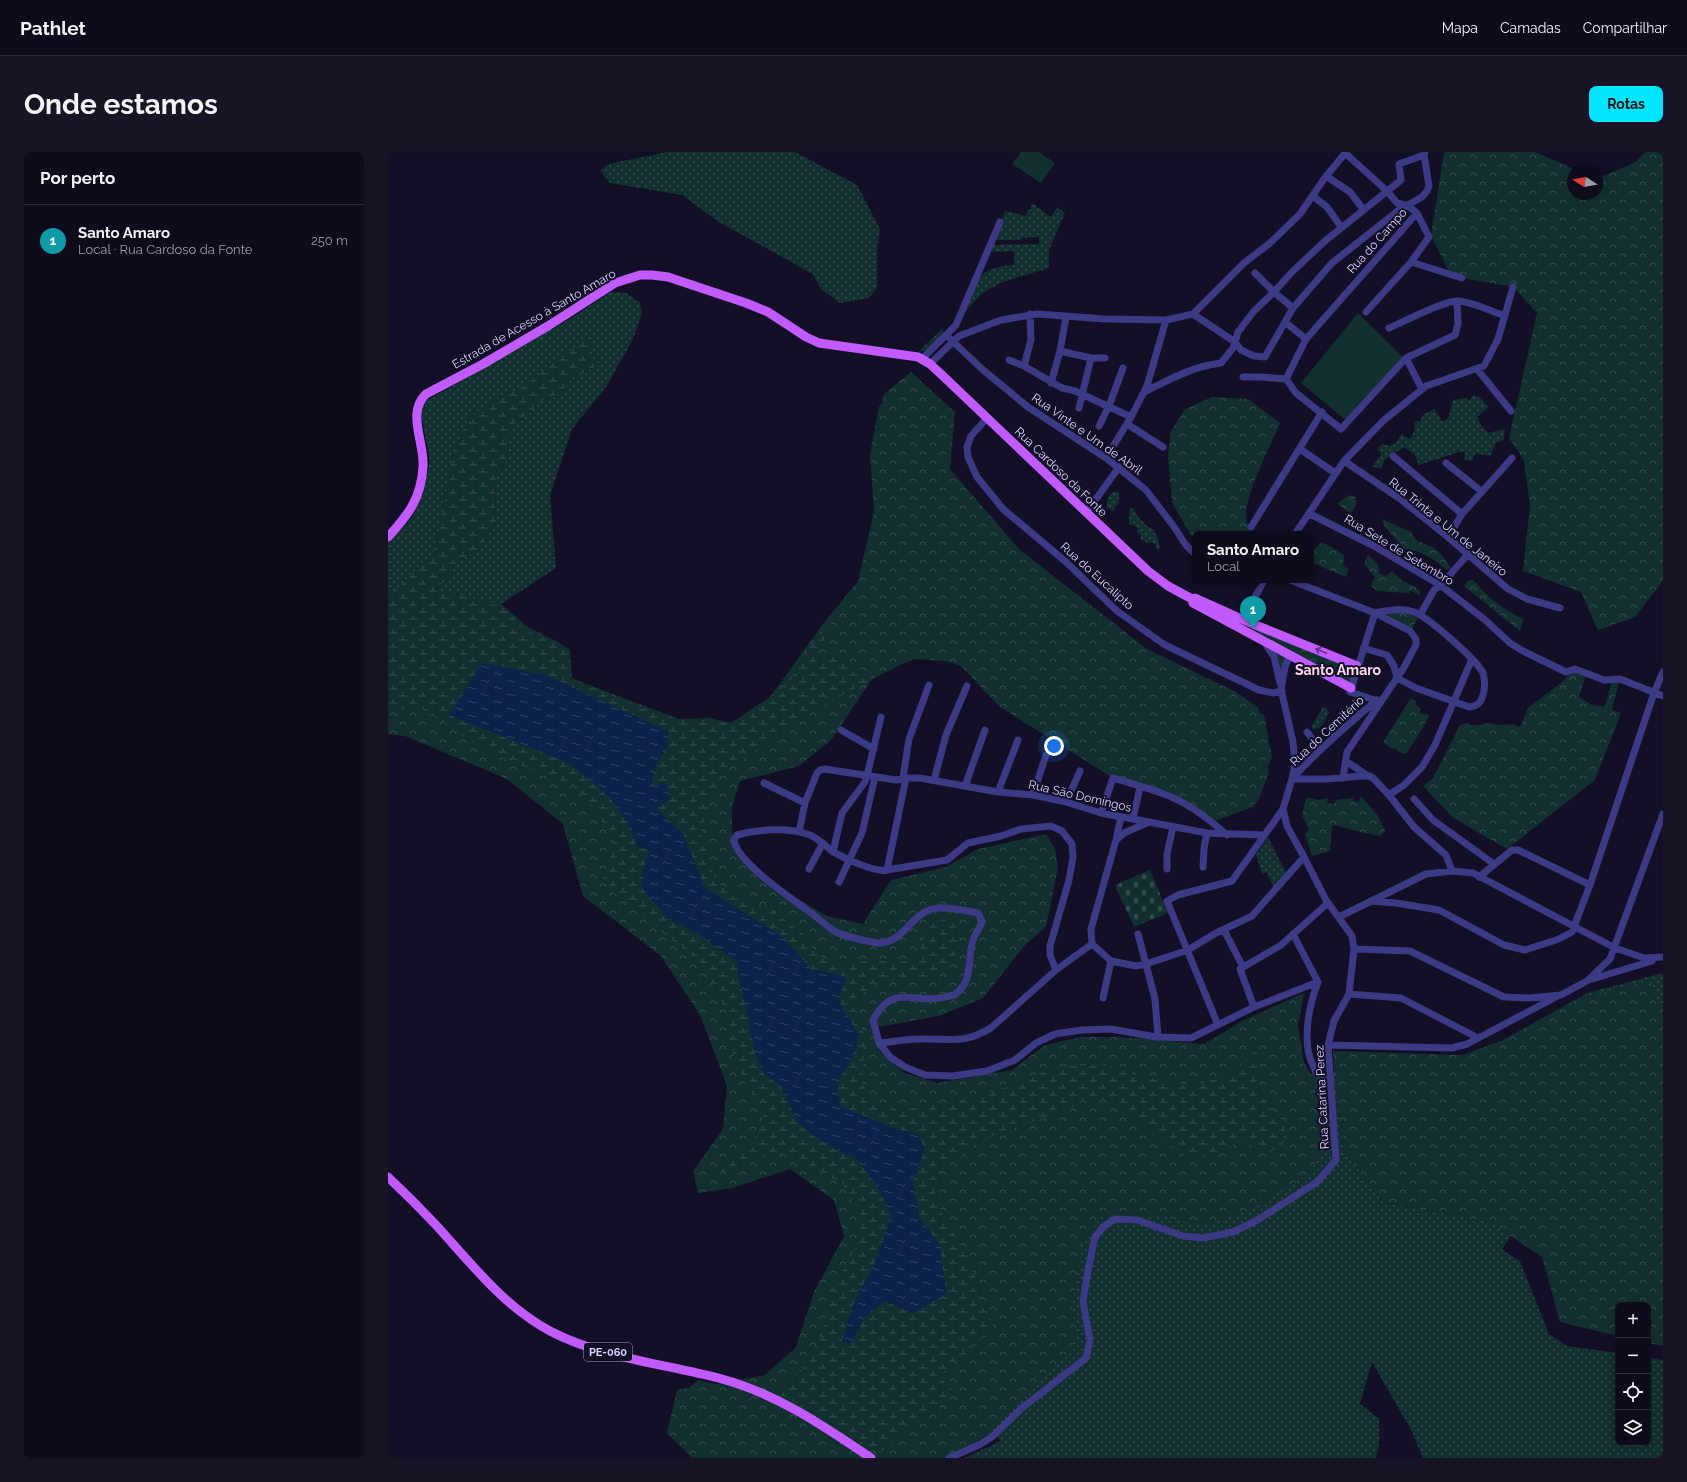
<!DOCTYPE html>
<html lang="pt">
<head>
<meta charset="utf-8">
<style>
	body { margin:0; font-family:Raleway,sans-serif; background:#171425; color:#f1f3f6 }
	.controls { position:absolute; right:12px; bottom:12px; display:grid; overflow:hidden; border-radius:8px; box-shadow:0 2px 10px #0003 }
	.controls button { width:36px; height:36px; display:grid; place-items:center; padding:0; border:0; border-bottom:1px solid #2e2b3b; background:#0e0b1c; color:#f1f3f6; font:20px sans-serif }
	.compass { position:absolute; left:1179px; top:12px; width:36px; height:36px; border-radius:50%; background:#0e0b1c; box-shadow:0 2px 10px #0003; rotate:281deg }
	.you { position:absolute; left:666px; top:594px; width:14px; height:14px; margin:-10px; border:3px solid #fff; border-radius:50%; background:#1a73e8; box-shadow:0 0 0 6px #1a73e833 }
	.badge { display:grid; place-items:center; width:26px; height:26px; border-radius:50%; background:#00e5ff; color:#fff; font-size:13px; font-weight:700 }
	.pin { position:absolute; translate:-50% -33px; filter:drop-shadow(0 1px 2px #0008) }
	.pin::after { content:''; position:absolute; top:21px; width:14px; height:12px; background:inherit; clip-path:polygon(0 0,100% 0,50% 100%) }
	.popup { position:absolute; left:804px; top:379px; width:122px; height:52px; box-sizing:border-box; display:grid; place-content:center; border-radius:8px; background:#0e0b1c; filter:drop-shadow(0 1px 3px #0005); font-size:13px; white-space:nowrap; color:#9b9ba3 }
	.popup b { font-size:15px; color:#f1f3f6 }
	.popup::after { content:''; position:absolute; left:50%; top:100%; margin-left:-8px; border:8px solid transparent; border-top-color:#0e0b1c }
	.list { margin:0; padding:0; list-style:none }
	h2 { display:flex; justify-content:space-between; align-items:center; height:52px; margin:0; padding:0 16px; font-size:17px }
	h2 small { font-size:13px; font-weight:400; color:#9b9ba3 }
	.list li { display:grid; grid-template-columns:26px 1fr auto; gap:12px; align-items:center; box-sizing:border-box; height:72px; padding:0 16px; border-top:1px solid #2e2b3b }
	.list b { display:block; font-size:15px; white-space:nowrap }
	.list p { margin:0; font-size:13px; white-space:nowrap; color:#9b9ba3 }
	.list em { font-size:13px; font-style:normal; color:#9b9ba3 }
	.icon { flex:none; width:22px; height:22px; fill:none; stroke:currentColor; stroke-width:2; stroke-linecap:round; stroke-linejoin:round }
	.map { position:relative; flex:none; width:1275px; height:1306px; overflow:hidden; border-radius:8px }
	header { display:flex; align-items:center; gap:24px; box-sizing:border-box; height:56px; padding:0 20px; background:#0e0b1c; border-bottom:1px solid #2e2b3b }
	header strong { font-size:19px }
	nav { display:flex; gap:22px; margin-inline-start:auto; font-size:14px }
	.intro { display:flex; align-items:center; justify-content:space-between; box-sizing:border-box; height:96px; padding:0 24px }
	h1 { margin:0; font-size:28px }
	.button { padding:10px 18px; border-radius:8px; background:#00e5ff; color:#111; font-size:14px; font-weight:700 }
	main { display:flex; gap:24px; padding:0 24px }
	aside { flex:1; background:#0e0b1c; border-radius:8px; box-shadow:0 2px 10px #0003 }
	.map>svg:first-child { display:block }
	.grass { fill:url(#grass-dots) }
	.forest { fill:url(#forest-crowns) }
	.wetland { fill:url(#wetland-marsh); fill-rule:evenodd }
	.cemetery { fill:url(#cemetery-stones) }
	.pitch { fill:#12302f }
	.water { fill:url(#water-ripples) }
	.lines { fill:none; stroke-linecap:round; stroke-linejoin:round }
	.minor { stroke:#3d3a85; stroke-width:7 }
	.major { stroke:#c25bff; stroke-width:9 }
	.oneway { stroke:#623188 }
	.labels { text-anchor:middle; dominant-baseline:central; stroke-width:4; stroke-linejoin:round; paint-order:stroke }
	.shield { fill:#130f26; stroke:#9e99be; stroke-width:1 }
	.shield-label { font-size:11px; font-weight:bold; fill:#d9d4ff }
	.street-label { font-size:12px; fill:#d9d4ff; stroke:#130f26 }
	.quarter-label { font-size:14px; font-weight:bold; fill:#ffd6f0; stroke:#130f26 }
</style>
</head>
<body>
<header>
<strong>Pathlet</strong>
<nav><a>Mapa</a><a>Camadas</a><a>Compartilhar</a></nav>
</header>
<div class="intro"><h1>Onde estamos</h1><a class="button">Rotas</a></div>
<main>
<aside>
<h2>Por perto<small></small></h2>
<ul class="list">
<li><span class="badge" style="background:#0f9aa8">1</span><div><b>Santo Amaro</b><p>Local · Rua Cardoso da Fonte</p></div><em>250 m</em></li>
</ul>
</aside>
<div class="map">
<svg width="1275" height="1306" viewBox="0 0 1275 1306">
	<defs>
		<pattern id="grass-dots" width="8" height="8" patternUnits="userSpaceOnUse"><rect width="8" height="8" fill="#12302f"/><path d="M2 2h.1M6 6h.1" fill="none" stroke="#344d4e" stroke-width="1.8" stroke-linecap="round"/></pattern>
		<pattern id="forest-crowns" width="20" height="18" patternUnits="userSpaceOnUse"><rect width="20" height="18" fill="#12302f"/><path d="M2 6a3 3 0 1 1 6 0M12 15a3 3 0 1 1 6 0" fill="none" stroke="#344d4e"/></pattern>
		<pattern id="wetland-marsh" width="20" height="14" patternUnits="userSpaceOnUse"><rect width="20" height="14" fill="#12302f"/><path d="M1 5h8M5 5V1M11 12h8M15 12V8" fill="none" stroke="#344d4e"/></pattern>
		<pattern id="cemetery-stones" width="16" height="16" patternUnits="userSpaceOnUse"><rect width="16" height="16" fill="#12302f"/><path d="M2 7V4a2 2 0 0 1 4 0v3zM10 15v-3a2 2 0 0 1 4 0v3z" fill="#344d4e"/></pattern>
		<pattern id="water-ripples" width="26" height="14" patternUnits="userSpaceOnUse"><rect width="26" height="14" fill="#0c2248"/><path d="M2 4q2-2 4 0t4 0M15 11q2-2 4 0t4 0" fill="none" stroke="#2f4163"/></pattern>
	</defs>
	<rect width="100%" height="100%" fill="#130f26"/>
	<!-- grass -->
	<path class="grass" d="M280,0h127l62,33 23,44 -3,20v39l-8,10 -29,5 -19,-14 -8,-15 -96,-53 -35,-26 -72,-12 -6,-7 -3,-6 7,-6z
		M644,51l19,14 6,-10 8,6 -16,37v18l-46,14 -21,11 -20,23c13,-32 13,-49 52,-51v-14l-26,1 4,-7 47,-1v-7l-18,1v2h-27l11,-29 21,5 2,-7 2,1z
		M223,140l15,1 14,9 2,12 -10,27 -26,46 -34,42 -22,66 6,73 -55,36 -20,1 -28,-11 -19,-3 14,-12 10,-19 22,-11 16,-27 -1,-40 11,-22 5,-33 33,-27 18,-8 7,-11 26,-14 -6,-28 -37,24 -26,22 -28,13 -44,50 -20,106 -16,13 -30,32v-57l25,-26 10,-23 7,-32 -9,-47 5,-13 137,-78z
		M1085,243l6,2 10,10 -12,10 4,8 7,8 17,-4 -1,11 -8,3 -6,13 -15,-3 -3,8 -8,-1 1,-8h-6l-40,13 -5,-11 -10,-7 -19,12 -4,9h-5l-3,-2 8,-12 -4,-5 5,-5 7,2 8,-4 4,-8 9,5 5,-9 -1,-9 6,1 3,-7 11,-6 9,13 6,-5 4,-17 13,-2 3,3z
		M726,339l5,2v9l-6,9 -7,-4 2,-10z
		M742,356h3l5,9 10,10 5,2 4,7 3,12 -2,2 -3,-2 1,-3 -4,-3 -4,1 -8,-4 1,-4 -4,-3 1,-4 -5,-3h-4z
		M935,555h2l4,5c-4,7 -6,18 -16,17l-2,-2z
		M880,685l21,42 -15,9 -8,-16 -4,2 -6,-19z
		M1275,821v30l-7,2 -5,-25 -76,20 12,-7z
		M879,925l71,28 6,45 39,52 107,20 21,14 -9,13 18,12 29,73 18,12 51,7v90h30v-85l15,2v98h-240l-12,-28 -39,-68 -12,42 19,14v26l-3,14h-412l37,-17 -7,-9 -56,26 29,-203z"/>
	<!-- forest -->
	<path class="forest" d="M1056,0h91l41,18h-3v24h24v-15l37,-16 12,-11h17v429l-28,36 -37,13 -17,-38 -58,-21 7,-66 -6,-45 -15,-22 28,-125 -24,-26 -62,-11 -20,-41z
		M555,176v5l-17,18 -8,1z
		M523,220l44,40 -5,57 70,81 127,99 87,42 24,16 1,5 5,3 8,42 -4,10 1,6 -10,25 -6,9 -41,15 -34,-21 -65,-23 -113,-71 -39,-41 -15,-5 -33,-2 -41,20 -41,61 -32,26 -59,15 -8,25v36l38,41 57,33 36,8 28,-44 55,-13 32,-18 68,-15 9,15 3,18 -12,60 -21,18 -42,53 -44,18 -60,11 1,25 24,21 34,10 74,-13 33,-25 36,-8h40l83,7 38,-23 62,-28 -6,32 6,38 7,11 23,-2 -1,-21 129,4 39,-14 74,-41 76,-20 5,24 7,-1v343l-15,-3v-38h-30v31l-58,-14 -18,-65 -52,-35 -107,-20 -39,-52 -6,-45 -15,-6 4,15 -8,38 -8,21 -59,36 -50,17 -42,-10h-59l-19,29 -10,62 5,27 -3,16 -49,41 -39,44 -29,23h-265l-25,-25 10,-43 12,-2 9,-8 18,4 49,-9 31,-28 18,-55 30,-56 -10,-36 -44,-31 -58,19 -34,5 -5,-22 30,-42 4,-43 -26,-69 -40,-61 -78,-60 -20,-72 -56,-45 -102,-43 -17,-2v-139l13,-9 43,6 57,12 27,23 30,15 13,36 108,41 52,4 39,-26 53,-73 35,-43 16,-70 -4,-57 9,-47 3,-4 1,-8z
		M824,245l36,2 32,24c-9,21 -36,74 -34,94 0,6 4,12 7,17h-58v8l-23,-39 -4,-49 3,-23 14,-22z
		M961,343l6,2 1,6 -3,8 -4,1 -12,-8z
		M994,367l29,13 5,8 18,8 7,6 10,14 -4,2c-12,-10 -26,-20 -43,-21l-19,-22z
		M933,391l7,2 16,10 -1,11 6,3 -3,8 -35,-15 2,-11z
		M980,403l10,9 1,9 7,3 6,-5 8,8 20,11v5l-9,-4 -3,2 -31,-2 -6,-5 4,-9 -11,-13z
		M1081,428h4l16,17 19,14 15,8 -3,12 -56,-45z
		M992,461h28l10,5 -6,11z
		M862,475l103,42 -3,13 -1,1 -100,-54z
		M887,499l11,4 -4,16h-2z
		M1186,517l12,5 -7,23 13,8 13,2 7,-27 7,2 -7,28 9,3 -26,67 -88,69 -55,-32 -29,-31 10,-8 27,-53 9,-2 1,2h10l7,-2 14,2 12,-1 7,3 8,-19 34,-26z
		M1023,546l5,3 -1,4 6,3 -1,5 9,2 -5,11 -18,28 -5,-1 -6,-5 -3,1 -9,-7z
		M973,644l17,20 7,15 -4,5 -17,-3 -30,-8 -2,1 -2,25 -18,5 -7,-22 4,-4 -7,-15 4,-18 12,3 10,-2 -1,5 7,1 2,-4 17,-2v3l6,1z"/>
	<!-- wetland -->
	<path class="wetland" d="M201,186l6,29 -26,14 -7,11 -18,8 -33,27 -5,33 -11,22 1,40 -16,27 -22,11 -10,19 -14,11 20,4 27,11 20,-1 25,27 32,11 12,8 2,28 64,28 43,13 30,-1 22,5 55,-36 25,-43 21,-22 -15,34h29l26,23 -73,40 -83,59 -15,54 6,26 11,26 57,29 29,22 14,20 20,11 30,-6 28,2 19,-2 15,-35 11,-5 18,2 2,8 -7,33 -11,10 -21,4h-17l-32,8 -13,11 -3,13 8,30 -3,43 11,23 21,6 72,-11 47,-15 39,-17 49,-4 36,11 54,11 36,-10 14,-11 18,-19 -3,42 10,15 20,22 -4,21 -17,8 -23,-14 -15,9 -37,11 -26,-18 -49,-40 -22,-5 -38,17 -77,27 -17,17 -14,4 -9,15 -3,17 10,26 22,35 27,73 -55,48 15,16 -74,61 -74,-45 -29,-15 3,-5 22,-18 21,-37 6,-37 27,-49 6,-31 -20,-33 -64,-32 -61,24 38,-37 9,-23 -4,-19 -10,-2 -16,-36 -8,-48 -24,-46 -93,-75 -6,-12 11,-29 -16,-36 -28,-28 -80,-31 -75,-49 -27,10v-115l30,-32 16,-13 20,-106 16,-32 28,-18 28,-13 26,-22 25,-18zM94,511l64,12 26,13 96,58 -14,23 -2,18 14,16 -11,5 27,25 23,55 77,48 28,32 33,8 -5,24 20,34c-1,7 -2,15 -5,21 -11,23 -21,25 -12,52l55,22 21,4 8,16 -12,33 7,37 20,26 -27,68 -28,-12 -19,15 -16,29 -8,-4 36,-85 13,-40 -11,-25 -22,-31 -25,-12 -22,-14 -13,-11 -17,-37 -18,-13 -8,-20 -19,-92 -39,-28 -30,-15 -25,-30 -1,-13 10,-24 -14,-5 -10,-25 -17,-23 -41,-35 -119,-48z"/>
	<!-- cemetery -->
	<path class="cemetery" d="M762,718l18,43 -34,14 -19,-42z"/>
	<!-- pitch -->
	<path class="pitch" d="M633,0h18l16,11 -14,20 -29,-19z
		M970,161l45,44 -56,64 -46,-38z"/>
	<!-- water -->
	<path class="water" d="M94,511l64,12 122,56v15l-14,23 -2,18 12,-5 7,14 -5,7 -11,5 28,25 22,55 77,48 28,32 37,9 -9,23 20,34c-1,7 -2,15 -5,21 -11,22 -22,26 -11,52l54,22 21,4 8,16 -12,33 7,37 20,26 6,49 -33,19 -28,-12 -19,15 -16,29 -8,-4 10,-34 26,-51 13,-40 -11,-25 -22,-31 -25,-12 -22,-14 -13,-11 -17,-37 -18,-13 -8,-20 -19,-92 -39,-28 -30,-15 -25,-30 -1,-13 9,-24 -13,-5 -10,-25 -17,-23 -41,-35 -120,-48z"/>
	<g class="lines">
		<!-- minor -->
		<path class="minor" d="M957,1l42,38 10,12 11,3 9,7 12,24 -18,25 -45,50
			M938,24l24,16 13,17
			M925,44l14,11 14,20
			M1023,110l51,16
			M867,121l19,19 19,16
			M805,162l42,28 6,8 13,6 11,1 28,-49 39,-45 67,-53 23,-13 5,-6 2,-5 -5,-31 1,-3
			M678,165l-6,34 31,7h14
			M897,170l21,17
			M1001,176c14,-6 56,-28 69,-27 16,1 32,10 47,15
			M558,183l36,34 46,38 78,51 40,32 29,38 10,16 10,10
			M1018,206l16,31
			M534,207l34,-34 44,-103
			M621,208l15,6 38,22 13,3 56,26 -25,41
			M542,212l29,-28 42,-16 36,-6 68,5 61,1 27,-6 51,-51 26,-20 30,-29 24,-35 22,-27
			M636,214l7,-26 -1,-26
			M1089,217l34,42
			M855,225h18l25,2
			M898,227l10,14 45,36 65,-71 49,-23 3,-11 -1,-23
			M898,227l20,-40 111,-126
			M663,231l9,-32
			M756,240c25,-12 49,-26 77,-29l12,-15 5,-16 16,-21 20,-19 18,-20 33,-31 76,-61 -2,-16 25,-9
			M691,256l12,-50
			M743,265l16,-31 19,-66
			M599,266l-16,18 -4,11 1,10 9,20 26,32 63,53 51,49 48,34 94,45 14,3 9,-2
			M739,272l36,23
			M711,274l10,-20 14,-38
			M912,297l35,24
			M1005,304l69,58
			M956,309l55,37 49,39 60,52 19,10 33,9
			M1058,311l35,28
			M698,361l33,-46
			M922,362l64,32 66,39 44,34 26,24 13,8 43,21 9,-3 29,11 16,-1 43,17
			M863,375l71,-115
			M907,382l49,-73 39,-40 43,-35 58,-20 14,-27 15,-52
			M1060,385l14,-23 50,-56
			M902,428l85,33 -25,79 31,10
			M1032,463l14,-25 8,-6 26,-30
			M855,468l21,-40
			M877,491l9,14 6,26
			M975,496l24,7 7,11 3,12 19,10 53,19c9,-1 12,-4 14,-12 2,-7 2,-15 0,-22 -6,-13 -55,-56 -69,-61 -11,-4 -28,-2 -39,1
			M453,578l33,19
			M919,580l14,18
			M958,609l22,15
			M515,626l6,-39 20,-54
			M518,626l-19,92c-11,3 -44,-12 -55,-19 -7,-5 -13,-12 -22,-16 -22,-8 -51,-6 -73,0l-3,4c1,22 56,58 73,71 10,7 19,16 29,22 8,4 36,11 45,11 23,-2 30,-29 52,-34 9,-3 35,2 45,4l4,9c-3,7 -9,15 -10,22 -4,17 0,37 -15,49 -2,2 -6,3 -8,3 -31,11 -55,-16 -76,24l6,23 11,14 15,10 20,8 28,1 34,-5 28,-11 21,-17 19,-9 27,-4 29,-1 45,8 35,1 63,-31 64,-25c-8,21 -13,45 -10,68 1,8 6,17 9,24l14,6
			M955,626l4,-26 56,-83 13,-24v-6l-6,-8 -35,-18
			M904,627h35l35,-3h7l4,2 16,17 25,32 32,28 6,16
			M904,627c26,-29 55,-54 85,-79
			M546,628l12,-45 21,-49
			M376,631l41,20
			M577,634l20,-56
			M610,640l20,-52
			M645,643l13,-40
			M1001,643l15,-10 18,-18 13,-22 37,-86
			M1026,647l19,21 61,44
			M678,650l14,-31
			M713,661l12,-35c16,5 33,9 48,15 24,8 47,25 66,42
			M733,665l-5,23 -25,89 1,15 19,17 25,5 10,-2 42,-14 28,-17 36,-17 52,-59
			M745,667l7,-32
			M411,680l6,-29 12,-30 3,-3 5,-1 71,11 10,-2h14l78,14 35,3 33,7 35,11 106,20 57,2
			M728,688l8,-7 25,-11
			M445,700l9,-39 23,-31 2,-6 14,-59
			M815,715l1,-19 3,-15
			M421,717l14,-26
			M779,717v-15l6,-27
			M499,718l60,-10 21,-17 33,-7 20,-7 30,-3 11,5 10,13 1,13 -4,23 -19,66v9l6,15
			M1091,725l33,-27h6l72,35
			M451,730l23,-49 13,-56
			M983,749l25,2 43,7 65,35 21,5 34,-11 13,-7 18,-47 64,-192 9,-21
			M951,765l87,-43 26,-3 21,2 142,75 29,10 19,-1
			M836,778l19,37
			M750,782l17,65 3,38
			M905,782l25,48
			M966,797l56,2 94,46 25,1 32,-3 26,-14 23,-22 53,-145
			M1201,828l63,-19
			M961,842l52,4 77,40
			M715,846l8,-37
			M866,855l-14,-38 41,-24 47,-42
			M830,873l-51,-124 11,-6 54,-14 51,-72
			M491,891c13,-1 27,-4 40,-4 30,-1 46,6 73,-12l64,-57 36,-26
			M940,893l124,3 15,-4 89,-47
			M561,1306l30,-13 14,-9 29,-28 64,-50 4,-18 -7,-39 6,-36 6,-28 8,-10 12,-8 22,1 46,16 20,2 30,-6 23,-11 61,-39 19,-22 -8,-115 6,-24 15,-27 5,-45 -2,-13 -26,-36 -22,-43 -17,-31 -4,-17 9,-30 3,-15 -2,-22 -12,-53 4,-22 4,-9 6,-1"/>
		<!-- major -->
		<path class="major" d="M0,385c20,-22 33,-38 35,-70 2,-24 -17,-54 3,-73l57,-30 65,-38 67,-43 25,-8h12l16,2 78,26 22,9 38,25 13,6 99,14 12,7 13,12 205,195 20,15 24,13
			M963,536l-158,-85 -1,-4 3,-1 58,26 104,42
			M0,1025c16,15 32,31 47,47 36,39 68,82 115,107 51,27 116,33 172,48 55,15 102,47 149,79"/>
	</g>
	<!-- one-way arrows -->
	<defs><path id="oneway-shaft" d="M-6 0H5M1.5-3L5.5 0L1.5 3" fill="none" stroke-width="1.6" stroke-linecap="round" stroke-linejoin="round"/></defs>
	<use class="oneway" href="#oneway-shaft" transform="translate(933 499) rotate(-157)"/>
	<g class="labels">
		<!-- shield labels -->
		<rect class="shield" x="196" y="1191" width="48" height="18" rx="3"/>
		<g class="shield-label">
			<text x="220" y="1200">PE-060</text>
		</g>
		<!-- street labels -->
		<g class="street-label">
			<text transform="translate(989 89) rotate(-48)">Rua do Campo</text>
			<text transform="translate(146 167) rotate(-30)">Estrada de Acesso à Santo Amaro</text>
			<text transform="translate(699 282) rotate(35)">Rua Vinte e Um de Abril</text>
			<text transform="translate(673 320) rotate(44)">Rua Cardoso da Fonte</text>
			<text transform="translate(1060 375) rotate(39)">Rua Trinta e Um de Janeiro</text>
			<text transform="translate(1011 398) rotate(31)">Rua Sete de Setembro</text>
			<text transform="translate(709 424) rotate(42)">Rua do Eucalipto</text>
			<text transform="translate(939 579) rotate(-43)">Rua do Cemitério</text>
			<text transform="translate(692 644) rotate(13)">Rua São Domingos</text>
			<text transform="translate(934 945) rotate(-93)">Rua Catarina Perez</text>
		</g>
		<!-- quarter labels -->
		<g class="quarter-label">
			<text x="950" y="518">Santo Amaro</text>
		</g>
	</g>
</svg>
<div class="controls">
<button>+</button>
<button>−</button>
<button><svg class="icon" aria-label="locate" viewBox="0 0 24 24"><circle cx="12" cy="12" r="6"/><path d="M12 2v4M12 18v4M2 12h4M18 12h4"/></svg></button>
<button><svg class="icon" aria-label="layers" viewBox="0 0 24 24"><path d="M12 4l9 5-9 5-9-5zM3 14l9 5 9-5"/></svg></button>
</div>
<svg class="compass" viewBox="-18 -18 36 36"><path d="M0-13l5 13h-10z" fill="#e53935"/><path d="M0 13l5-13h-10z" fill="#9b9ba3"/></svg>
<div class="you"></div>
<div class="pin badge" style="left:865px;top:477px;background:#0f9aa8">1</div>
<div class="popup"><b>Santo Amaro</b>Local</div>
</div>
</main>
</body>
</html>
